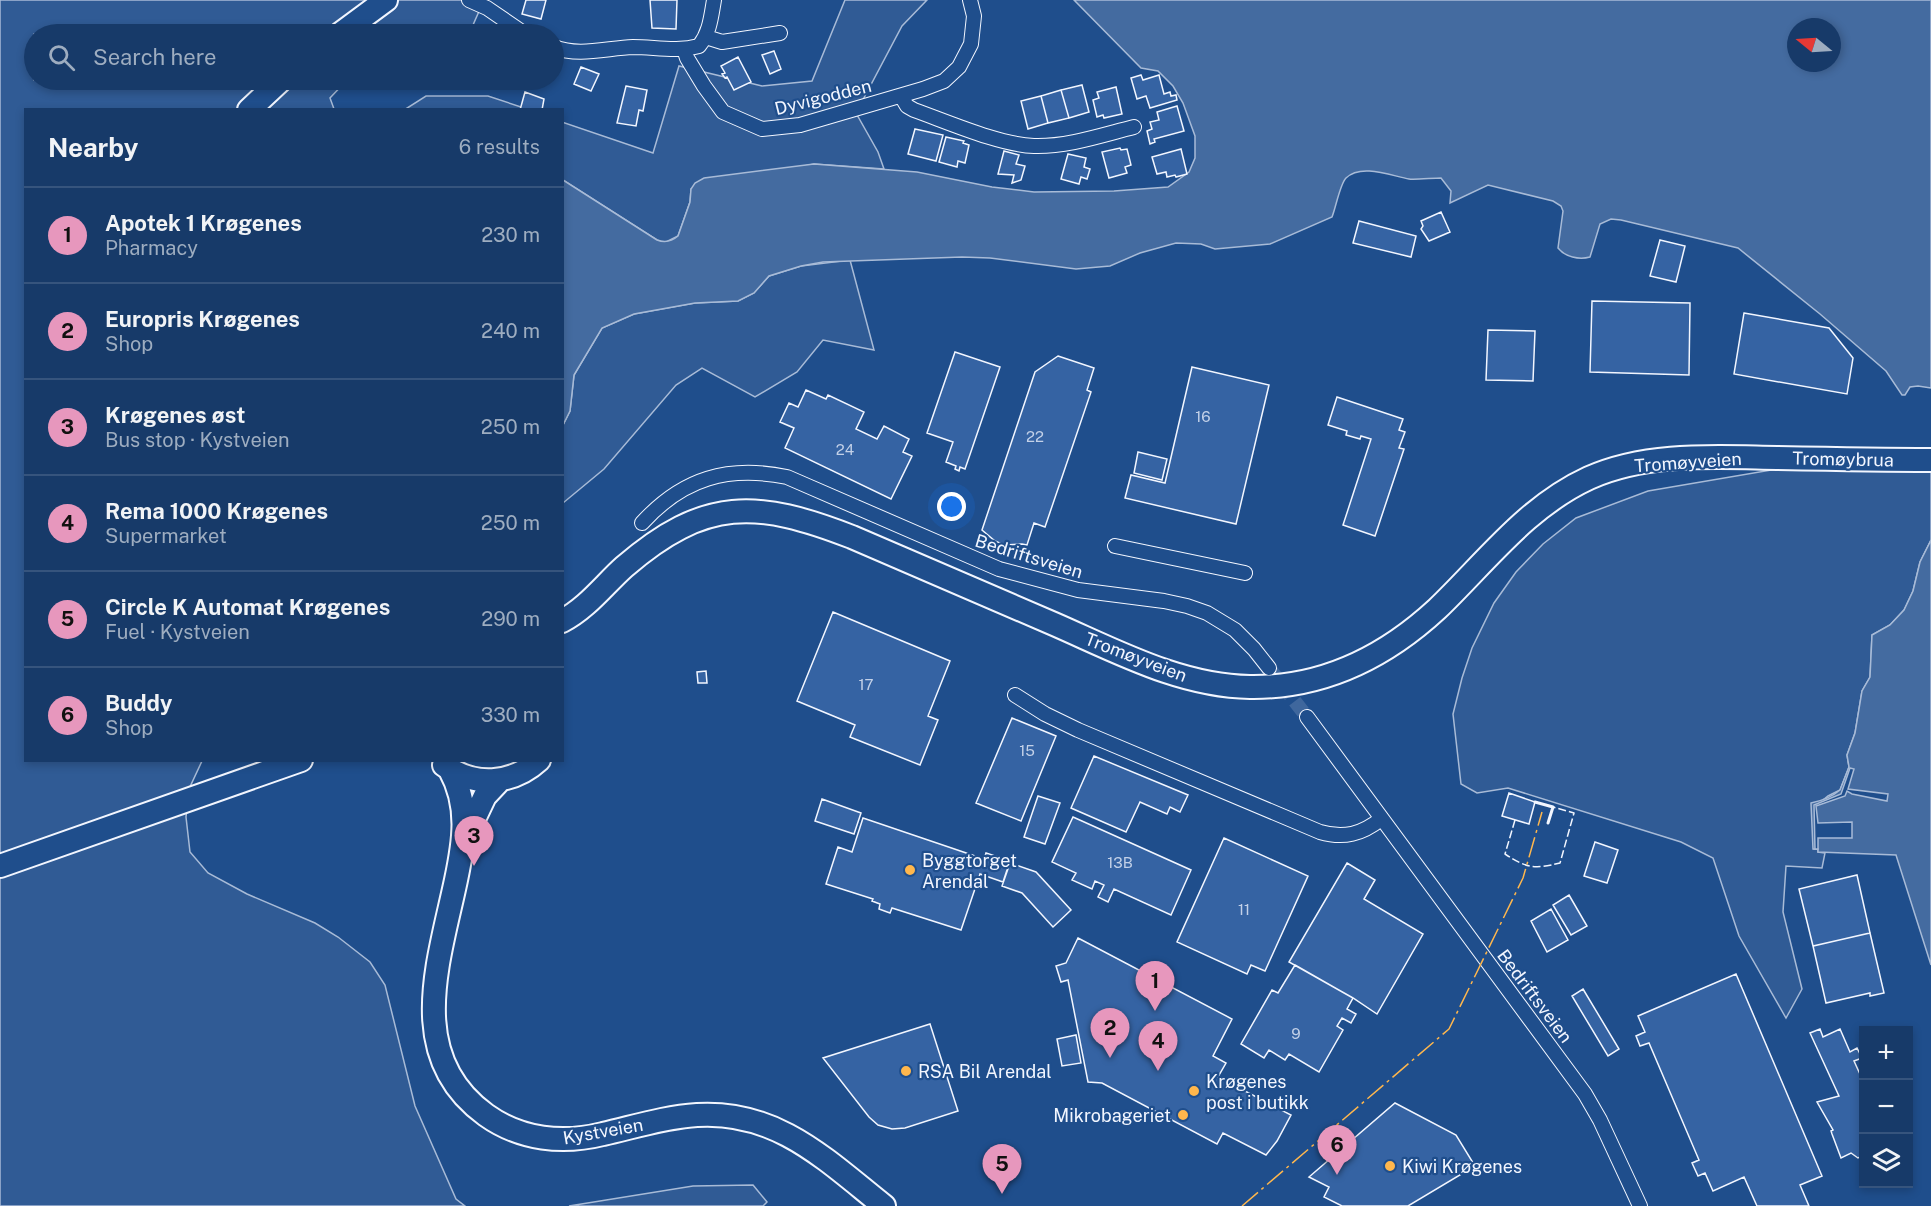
<!DOCTYPE html>
<html lang="en">
<head>
<meta charset="utf-8">
<style>
	body { margin:0; font-family:"Public Sans",sans-serif; background:#20416f; color:#f1f3f6 }
	.controls { position:absolute; right:18px; bottom:18px; display:grid; overflow:hidden; border-radius:0px; box-shadow:0 3px 9px #0003 }
	.controls button { width:54px; height:54px; display:grid; place-items:center; padding:0; border:0; border-bottom:2px solid #36547d; background:#173a69; color:#f1f3f6; font:30px sans-serif }
	.compass { position:absolute; left:1787px; top:18px; width:54px; height:54px; border-radius:50%; background:#173a69; box-shadow:0 3px 9px #0003; rotate:288deg }
	.you { position:absolute; left:952px; top:507px; width:21px; height:21px; margin:-15px; border:4px solid #fff; border-radius:50%; background:#1a73e8; box-shadow:0 0 0 9px #1a73e833 }
	.badge { display:grid; place-items:center; width:39px; height:39px; border-radius:50%; background:#e797bd; color:#111; font-size:20px; font-weight:700 }
	.pin { position:absolute; translate:-50% -50px; filter:drop-shadow(0 2px 3px #0008) }
	.pin::after { content:''; position:absolute; top:32px; width:21px; height:18px; background:inherit; clip-path:polygon(0 0,100% 0,50% 100%) }
	.list { margin:0; padding:0; list-style:none }
	h2 { display:flex; justify-content:space-between; align-items:center; height:78px; margin:0; padding:0 24px; font-size:26px }
	h2 small { font-size:20px; font-weight:400; color:#9eadc0 }
	.list li { display:grid; grid-template-columns:39px 1fr auto; gap:18px; align-items:center; box-sizing:border-box; height:96px; padding:0 24px; border-top:2px solid #36547d }
	.list b { display:block; font-size:22px; white-space:nowrap }
	.list p { margin:0; font-size:20px; white-space:nowrap; color:#9eadc0 }
	.list em { font-size:20px; font-style:normal; color:#9eadc0 }
	.icon { flex:none; width:33px; height:33px; fill:none; stroke:currentColor; stroke-width:2; stroke-linecap:round; stroke-linejoin:round }
	.map { position:relative; flex:none; width:1931px; height:1206px; overflow:hidden }
	.search { position:absolute; background:#173a69; box-shadow:0 3px 9px #0003; left:24px; top:24px; width:540px; height:66px; display:flex; align-items:center; gap:15px; box-sizing:border-box; padding:0 21px; border-radius:33px; color:#9eadc0; font-size:22px }
	.panel { position:absolute; background:#173a69; box-shadow:0 3px 9px #0003; left:24px; top:108px; width:540px; height:654px; border-radius:0px }
	.map>svg:first-child { display:block }
	.green { fill:#305b95; stroke:#a8bbd7; stroke-width:1.5 }
	.water { fill:#446ba0; stroke:#a8bbd7; stroke-width:1.5; fill-rule:evenodd }
	.pier { fill:#1f4e8c; stroke:#a8bbd7; stroke-width:1.5 }
	.building { fill:#3563a3; stroke:#f2f6ff; stroke-width:1.5 }
	.lines { fill:none; stroke-linecap:round; stroke-linejoin:round }
	.minor-tunnel { stroke:#3f679d; stroke-width:14; stroke-dasharray:14 7; stroke-linecap:butt }
	.minor-casing { stroke:#f2f6ff; stroke-width:16 }
	.primary-casing { stroke:#f2f6ff; stroke-width:26 }
	.minor { stroke:#1f4e8c; stroke-width:14 }
	.primary { stroke:#1f4e8c; stroke-width:22 }
	.fence { stroke:#f2f6ff; stroke-width:1.5; stroke-dasharray:8 3; stroke-linecap:butt }
	.wall { stroke:#f2f6ff; stroke-width:3 }
	.power { stroke:#ffb74d; stroke-width:1.5; stroke-dasharray:21 4.5 3 4.5; stroke-linecap:butt }
	.poi-dot { fill:#ffb74d; stroke:#1f4e8c; stroke-width:2 }
	.labels { text-anchor:middle; dominant-baseline:central; stroke-width:4.5; stroke-linejoin:round; paint-order:stroke }
	.number-label { font-size:15px; fill:#c3d1e8 }
	.street-label { font-size:18px; fill:#f2f6ff; stroke:#1f4e8c }
	.poi-label { font-size:18px; fill:#f2f6ff; stroke:#1f4e8c; text-anchor:start }
</style>
</head>
<body>
<div class="map">
<svg width="1931" height="1206" viewBox="0 0 1931 1206">
	<rect width="100%" height="100%" fill="#1f4e8c"/>
	<!-- green -->
	<path class="green" d="M0,0h484l-15,34h-435v46h313l-17,18 4,11 -308,1v650l176,1 -13,28 -3,28 4,35 18,21 39,21 68,29 23,14 32,25 15,23 30,121 41,93 9,7h-465z
		M845,0h82l-25,26 -46,87 22,39 6,17 -70,-5 -123,25 -1,13 -12,34 -14,7 -7,-3 -94,-60 -1,-58 91,31 26,-87 83,20 50,-5z
		M426,96h62l39,13 -123,1z
		M850,260l24,90 -51,-10 -26,32 -42,25 -53,-29 -26,17 -72,84 -41,34v-78l7,-14 4,-36 28,-47 32,-14 61,-11 43,-2 16,-8 15,-17 32,-10z
		M1931,462v78l-11,22 -7,29 -9,19 -14,15 -18,10 -2,42 -8,14 -7,42 -8,22 2,12 -9,23 -12,6 -6,5 -8,48h4v3l7,1 -3,15 -36,-2 -3,46 19,77 -16,29 -47,-82 -26,-78 -32,-16 -173,-54 -31,5 -16,-9 -8,-70 9,-36 10,-30 22,-45 22,-31 27,-28 33,-26 72,-27 141,-24z
		M753,1185l14,17 -4,4h-194l124,-20z"/>
	<!-- water -->
	<path class="water" d="M1074,0h857v388l-13,-2 -8,1 -5,8h-3l-16,-24 -66,-57 -82,-66 -117,-28 -10,-1 -11,5 -10,33c-11,3 -25,0 -32,-9l5,-37 -2,-5 -8,-5 -65,-16 -38,18 1,-12 -10,-13c-8,0 -27,2 -32,1 -17,-3 -48,-16 -63,-1 -6,6 -10,29 -14,39l-62,27 -55,5 -14,-5 -25,-1 -36,10 -30,13 -34,3 -86,-11 -28,-1 -139,5 -22,4 -32,10 -15,17 -16,8 -43,2 -61,11 -32,14 -28,47 -4,36 -7,14v-245l94,60c8,3 14,2 21,-4l12,-34 1,-13 4,-6 9,-5 110,-14 103,8 75,15 42,5 80,-1 54,-4 21,-15 6,-14v-22l-12,-33 -10,-17 -15,-15 -17,-3zM1796,27h36v36h-36z
		M1931,540v425l-35,-110 -78,-3v-3h-5l-2,-46c10,-2 22,-7 29,-13l9,-23 -2,-12 8,-22 7,-42 8,-14 2,-42 18,-10 14,-15 9,-19 7,-29z"/>
	<!-- pier -->
	<path class="pier" d="M1850,768l4,1 -6,20 40,5 -1,7 -35,-7 -5,-3 -2,5 -29,10 2,17 34,-1v16h-34v11h-3l-1,-44 27,-11z"/>
	<!-- building -->
	<path class="building" d="M526,0h20l-5,19 -19,-5z
		M650,0h27l-1,29 -24,-1z
		M774,51l7,18 -11,5 -8,-19z
		M738,57l13,25 -17,8 -7,-13 -2,1 -3,-4 3,-1 -4,-7z
		M581,67l18,7 -8,17 -17,-7z
		M1141,75l2,5 16,-5 5,19 6,-2 1,4 5,-1 1,5 -27,8 -4,-12 -9,3 -6,-21z
		M1082,85l7,27 -20,6 -8,-28z
		M626,86l21,4 -4,21 -4,-1 -3,16 -19,-3z
		M1116,87l6,27 -18,4 -1,-3 -6,2 -4,-17 6,-2 -2,-6z
		M1061,90l8,28 -21,5 -7,-27z
		M525,92l19,7 -2,11h-22z
		M1041,96l7,27 -20,6 -7,-28z
		M1177,106l7,25 -30,8 1,3 -5,2 -3,-13 5,-2 -2,-7 9,-2 -2,-8z
		M915,129l28,6 -7,26 -28,-7z
		M946,137l18,4 -1,2 6,2 -4,18 -7,-2 -1,6 -18,-5z
		M1120,148l1,2 6,-1 4,16 -6,2 2,6 -18,5 -7,-26z
		M1181,149l6,25 -11,3 -1,-2 -8,2 -1,-5 -9,2 -5,-17z
		M1004,151l15,4 -3,9 9,2 -4,14 -9,3 2,-8 -16,-1z
		M1068,154l18,4 -2,9 6,2 -3,10 -6,-2 -2,7 -18,-5z
		M1441,212l9,20 -21,9 -8,-12 2,-3 -2,-5z
		M1359,221l57,15 -5,21 -58,-14z
		M1660,240l25,6 -9,36 -26,-6z
		M1592,301l98,2 -1,72 -99,-3z
		M1744,313l85,15 24,30 -6,36 -113,-20z
		M1488,330l47,1 -2,50 -47,-1z
		M955,352l45,15 -35,102 -5,-2 -1,4 -4,-2 1,-3 -10,-4 7,-20 -26,-9z
		M1058,356l36,12 -7,22 4,2 -46,135 -11,-4 -7,22 -5,-1 -18,1 -9,-4 -13,-11 53,-158z
		M1192,367l77,18 -33,139 -111,-26 6,-23 34,8z
		M806,390l20,9 2,-4 36,17 -8,17 21,10 7,-13 25,13 -6,13 9,4 -21,43 -106,-51 9,-20 -14,-6 9,-19 9,4z
		M1337,397l66,22 -4,11 6,2 -6,16 5,1 -29,87 -32,-11 28,-86 -10,-3 -1,3 -14,-4 1,-4 -19,-6z
		M1138,452l29,7 -5,21 -28,-7z
		M833,612l117,49 -22,55 10,4 -18,45 -70,-28 5,-12 -58,-24z
		M706,671l1,12h-9l-1,-11z
		M1012,718l44,18 -35,85 -45,-18z
		M1094,756l94,39 -8,17 -10,-5 -3,7 -27,-12 -14,30 -55,-24z
		M1509,793l26,9 -6,22 -27,-8z
		M1038,796l22,7 -15,41 -21,-7z
		M822,799l39,14 -7,21 -39,-13z
		M1073,817l118,53 -20,45 -57,-26 -6,13 -10,-5 6,-12 -9,-4 -3,8 -20,-9 4,-7 -24,-11z
		M863,818l121,41 2,-6 24,8 -7,21 -23,-8 -19,56 -69,-22 -2,5 -11,-4 1,-5 -8,-3 1,-2 -47,-15 12,-37 14,5z
		M1224,838l84,38 -43,95 -14,-6 -4,9 -70,-32z
		M1595,842l23,8 -11,33 -23,-7z
		M1010,863l26,9 35,38 -18,17 -31,-34 -20,-7z
		M1347,863l28,17 -11,19 59,35 -46,80 -24,-16 -64,-36z
		M1857,875l13,58 -57,13 -14,-57z
		M1569,895l18,31 -16,9 -18,-30z
		M1551,909l17,31 -21,12 -16,-31z
		M1870,933l14,60 -14,3v-3l-44,10 -13,-57z
		M1078,938l154,81 -19,37 13,7 -8,14 73,38 -14,26 -11,14 -43,-22 -6,11 -115,-61 -14,-1 -20,-102 -7,2 -5,-16 10,-3z
		M1295,965l58,33 -6,11 9,5 -5,9 -9,-5 -5,8 6,4 -24,42 -30,-18 -4,6 -16,-10 -5,8 -23,-14 31,-54 6,3z
		M1736,974l86,202 -22,9 9,21h-52l-13,-29 -31,14 -8,-18 -7,3 -6,-13 7,-3 -50,-117 -9,3 -4,-10 9,-4 -7,-16z
		M1583,989l36,60 -11,7 -36,-60z
		M930,1024l28,87 -53,17 -13,1 -14,-4 -9,-8 -46,-59z
		M1820,1029l3,8 17,-8 10,23 7,-4 5,10 -8,3 10,22v72l-6,3 -7,-5 -10,5 -9,-24 -1,-3 2,-1 -16,-28 22,-6 -29,-63z
		M1076,1035l5,28 -19,3 -5,-27z
		M1395,1103l61,32 19,31 -67,40h-66l-18,-9 5,-10 -20,-10z"/>
	<g class="lines">
		<!-- minor-tunnel -->
		<path class="minor-tunnel" d="M1269,668l38,49"/>
		<!-- minor casing -->
		<g class="minor-casing">
			<path id="minor" d="M469,0l18,8 38,26
				M706,37l16,5 58,-9
				M554,47c24,10 53,1 79,0 22,0 44,5 66,-1 11,-14 12,-29 15,-46
				M684,49l3,9 17,28 19,26 39,17 38,-4 123,-36 21,-8 15,-14 12,-23 3,-28 -4,-16
				M901,96l6,10 7,4c34,12 86,35 120,36 33,1 68,-11 100,-19
				M642,523c41,-45 86,-58 145,-46l212,92 79,21 86,11 23,5 20,7 28,17 19,19 15,19
				M1115,546l130,27
				M1015,695l30,19 33,16 242,102c24,7 42,2 61,-13
				M1307,717l278,377 15,26 40,86"/>
		</g>
		<!-- primary casing -->
		<g class="primary-casing">
			<path id="primary" d="M340,34l46,-34
				M249,110l32,-30
				M562,621c25,-13 42,-36 62,-54 81,-70 133,-67 228,-30 67,29 134,58 202,87 62,27 126,62 196,63 72,1 135,-30 187,-78 49,-47 89,-102 152,-131 58,-26 126,-21 188,-20 51,1 103,2 154,2
				M444,765c29,22 68,20 95,-5
				M450,770c20,36 14,72 6,110 -17,81 -52,176 30,235 35,25 77,29 117,19 31,-7 62,-17 94,-19 80,-5 129,45 187,91
				M466,836l19,-40 15,-16
				M0,866l301,-106"/>
		</g>
		<!-- minor -->
		<use href="#minor" class="minor"/>
		<!-- primary -->
		<use href="#primary" class="primary"/>
		<!-- fence -->
		<path class="fence" d="M1515,820l-10,34c23,15 30,15 55,9l14,-50 -21,-6"/>
		<!-- wall -->
		<path class="wall" d="M1535,802l18,5 -5,16"/>
		<!-- power -->
		<path class="power" d="M1242,1206l207,-177 74,-151 19,-66"/>
	</g>
	<!-- markers -->
	<g class="poi-dot">
		<circle cx="910" cy="870" r="6"/>
		<circle cx="906" cy="1071" r="6"/>
		<circle cx="1194" cy="1091" r="6"/>
		<circle cx="1183" cy="1115" r="6"/>
		<circle cx="1390" cy="1166" r="6"/>
	</g>
	<g class="labels">
		<!-- number labels -->
		<g class="number-label">
			<text x="1203" y="416">16</text>
			<text x="1035" y="436">22</text>
			<text x="845" y="449">24</text>
			<text x="866" y="684">17</text>
			<text x="1027" y="750">15</text>
			<text x="1120" y="862">13B</text>
			<text x="1244" y="909">11</text>
			<text x="1296" y="1033">9</text>
		</g>
		<!-- street labels -->
		<g class="street-label">
			<text transform="translate(823 97) rotate(-14)">Dyvigodden</text>
			<text transform="translate(1843 459) rotate(1)">Tromøybrua</text>
			<text transform="translate(1688 462) rotate(-4)">Tromøyveien</text>
			<text transform="translate(1029 556) rotate(17)">Bedriftsveien</text>
			<text transform="translate(1136 657) rotate(21)">Tromøyveien</text>
			<text transform="translate(1535 996) rotate(53)">Bedriftsveien</text>
			<text transform="translate(603 1131) rotate(-10)">Kystveien</text>
		</g>
		<!-- poi labels -->
		<g class="poi-label">
			<text x="922" y="860">Byggtorget<tspan x="922" dy="21">Arendal</tspan></text>
			<text x="918" y="1071">RSA Bil Arendal</text>
			<text x="1206" y="1081">Krøgenes<tspan x="1206" dy="21">post i butikk</tspan></text>
			<text x="1171" y="1115" text-anchor="end">Mikrobageriet</text>
			<text x="1402" y="1166">Kiwi Krøgenes</text>
		</g>
	</g>
</svg>
<div class="controls">
<button>+</button>
<button>−</button>
<button><svg class="icon" aria-label="layers" viewBox="0 0 24 24"><path d="M12 4l9 5-9 5-9-5zM3 14l9 5 9-5"/></svg></button>
</div>
<svg class="compass" viewBox="-18 -18 36 36"><path d="M0-13l5 13h-10z" fill="#e53935"/><path d="M0 13l5-13h-10z" fill="#9eadc0"/></svg>
<div class="you"></div>
<div class="pin badge" style="left:1155px;top:1011px">1</div>
<div class="pin badge" style="left:1110px;top:1058px">2</div>
<div class="pin badge" style="left:474px;top:866px">3</div>
<div class="pin badge" style="left:1158px;top:1071px">4</div>
<div class="pin badge" style="left:1002px;top:1194px">5</div>
<div class="pin badge" style="left:1337px;top:1175px">6</div>
<div class="search"><svg class="icon" aria-label="search" viewBox="0 0 24 24"><circle cx="10" cy="10" r="6"/><path d="M15 15l6 6"/></svg>Search here</div>
<section class="panel">
<h2>Nearby<small>6 results</small></h2>
<ul class="list">
<li><span class="badge">1</span><div><b>Apotek 1 Krøgenes</b><p>Pharmacy</p></div><em>230 m</em></li>
<li><span class="badge">2</span><div><b>Europris Krøgenes</b><p>Shop</p></div><em>240 m</em></li>
<li><span class="badge">3</span><div><b>Krøgenes øst</b><p>Bus stop · Kystveien</p></div><em>250 m</em></li>
<li><span class="badge">4</span><div><b>Rema 1000 Krøgenes</b><p>Supermarket</p></div><em>250 m</em></li>
<li><span class="badge">5</span><div><b>Circle K Automat Krøgenes</b><p>Fuel · Kystveien</p></div><em>290 m</em></li>
<li><span class="badge">6</span><div><b>Buddy</b><p>Shop</p></div><em>330 m</em></li>
</ul>
</section>
</div>
</body>
</html>
